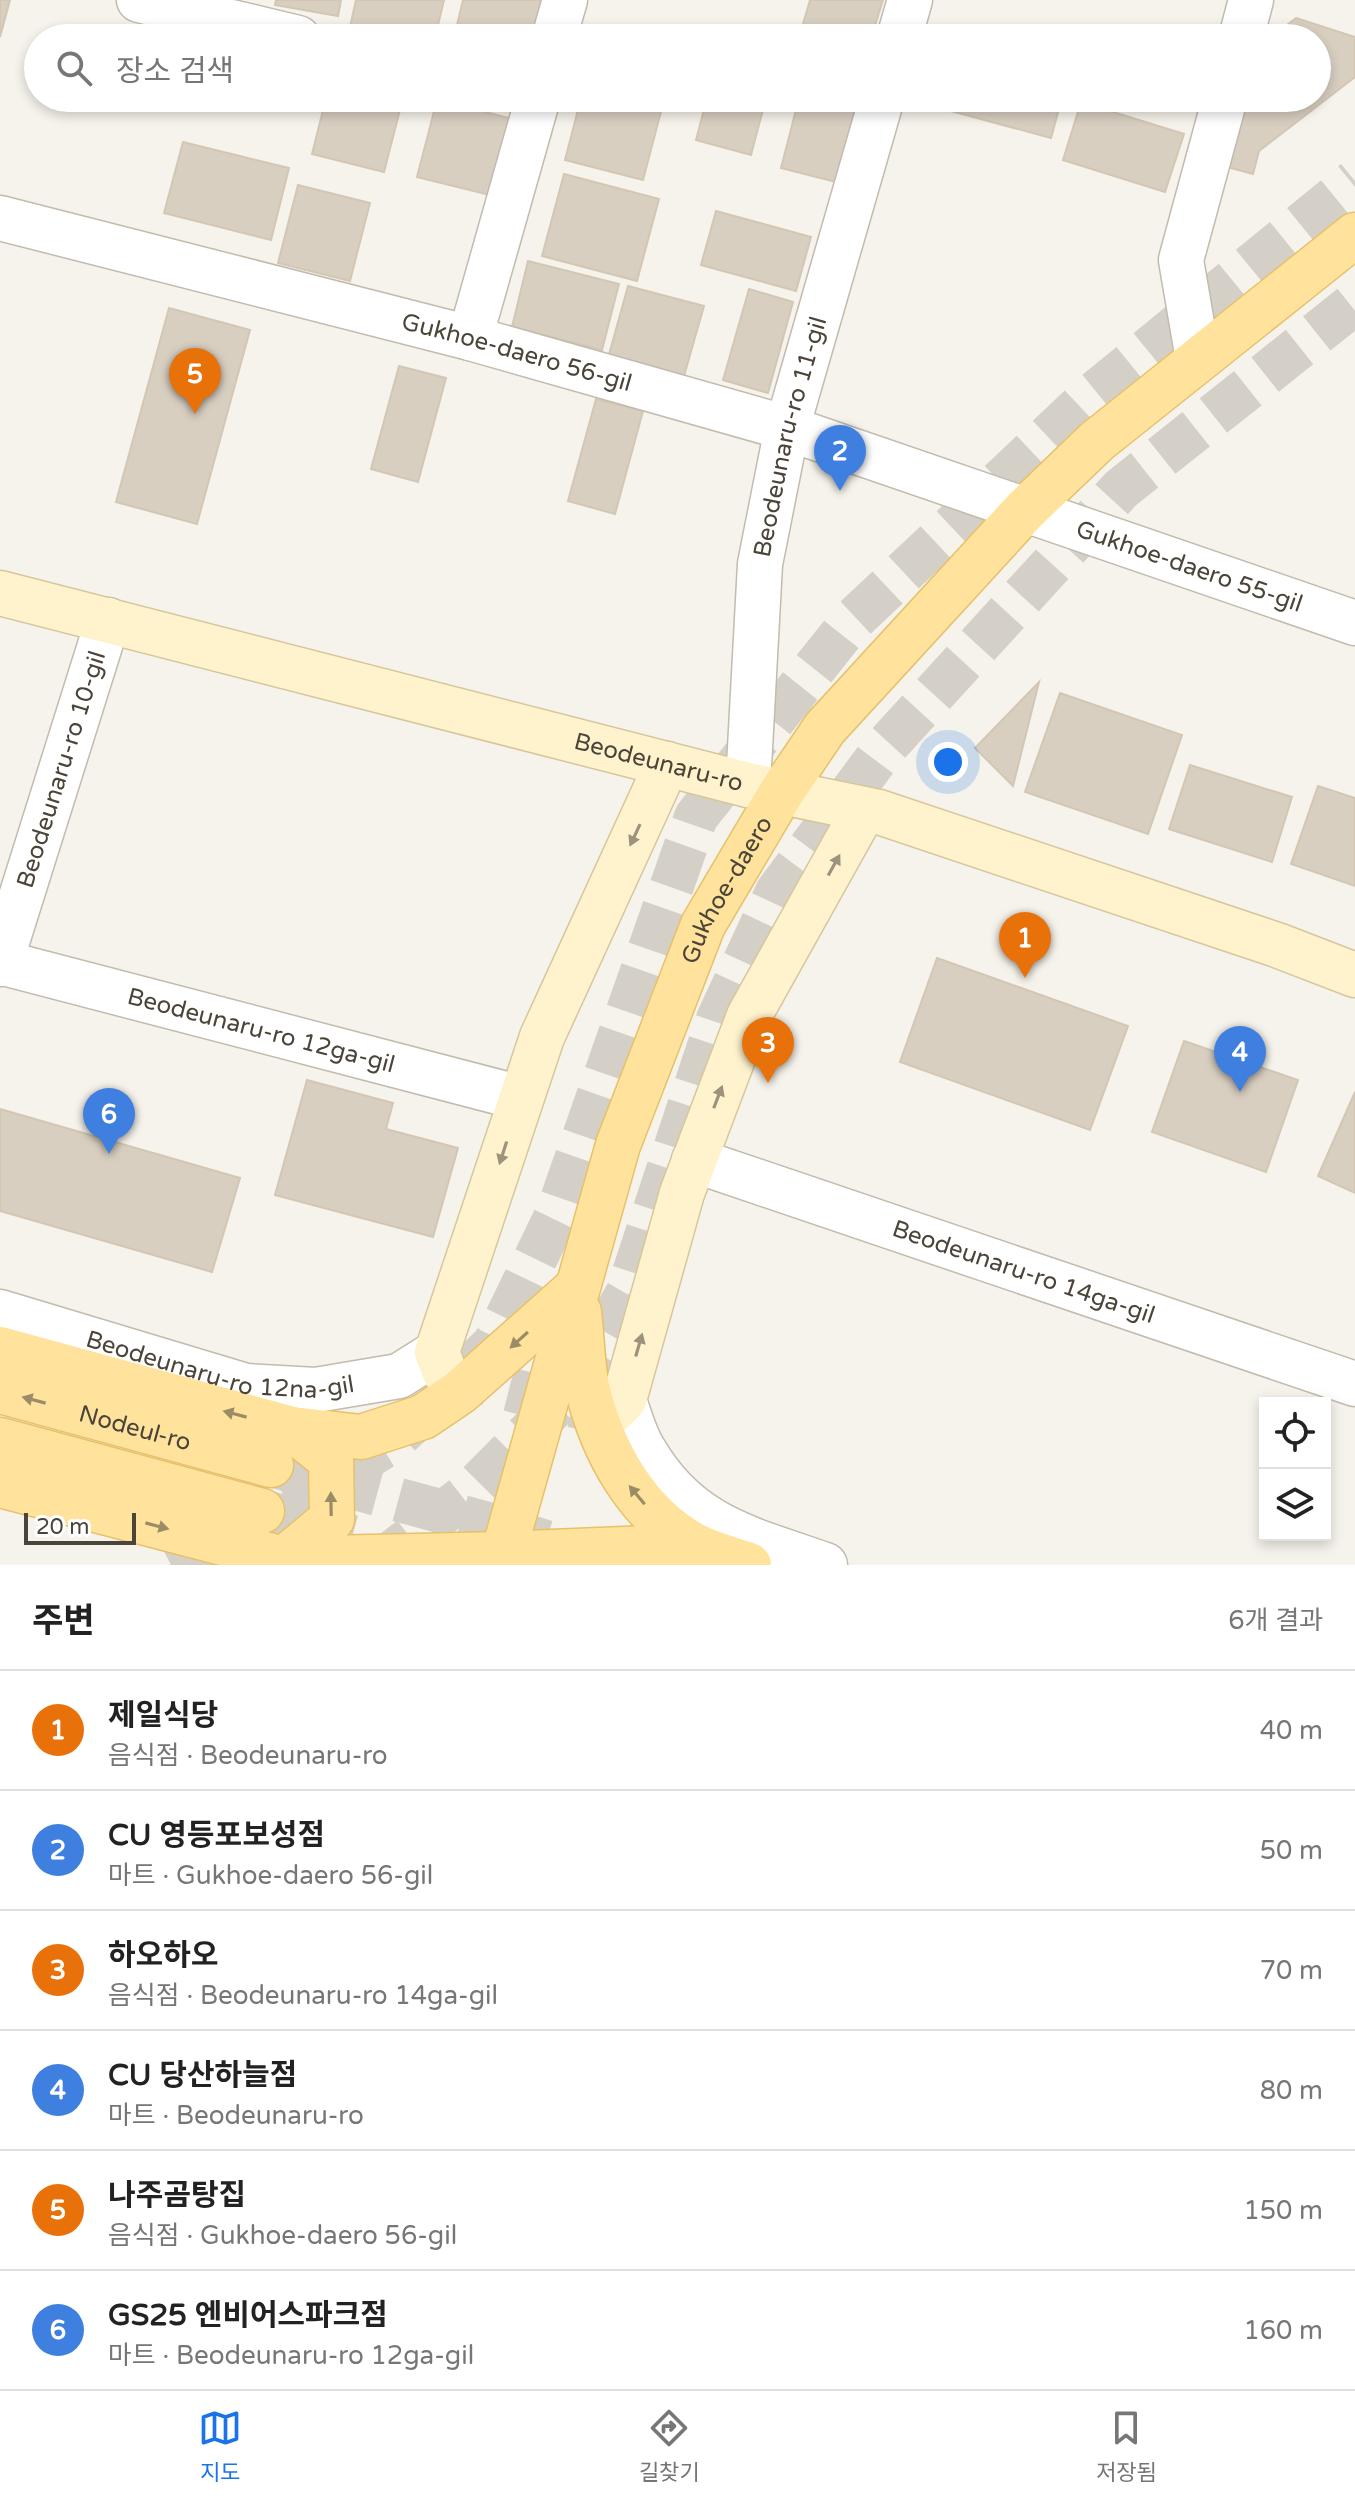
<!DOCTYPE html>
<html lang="ko">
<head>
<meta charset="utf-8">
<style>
	body { margin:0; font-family:"Varela Round","Noto Sans KR",sans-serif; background:#f6f6f6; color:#222 }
	.controls { position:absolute; right:24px; bottom:24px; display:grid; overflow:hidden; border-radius:0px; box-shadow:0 4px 12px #0003 }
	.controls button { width:72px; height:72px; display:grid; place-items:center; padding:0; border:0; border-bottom:2px solid #e0e0e0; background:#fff; color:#222; font:40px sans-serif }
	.scale { position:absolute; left:24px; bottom:20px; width:112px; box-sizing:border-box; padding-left:8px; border:4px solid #4b4439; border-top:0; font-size:22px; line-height:28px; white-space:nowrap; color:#4b4439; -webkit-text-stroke:6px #fff; paint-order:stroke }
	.you { position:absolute; left:948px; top:762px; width:28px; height:28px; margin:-20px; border:6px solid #fff; border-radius:50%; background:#1a73e8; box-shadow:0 0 0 12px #1a73e833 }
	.badge { display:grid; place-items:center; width:52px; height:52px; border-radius:50%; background:#1a73e8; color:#fff; font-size:26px; font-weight:700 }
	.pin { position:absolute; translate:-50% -66px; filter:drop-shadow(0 2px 4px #0008) }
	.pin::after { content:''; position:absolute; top:42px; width:28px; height:24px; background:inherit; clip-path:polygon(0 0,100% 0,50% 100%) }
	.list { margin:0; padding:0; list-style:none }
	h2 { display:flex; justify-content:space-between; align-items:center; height:104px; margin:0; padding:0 32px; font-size:34px }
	h2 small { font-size:26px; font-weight:400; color:#767676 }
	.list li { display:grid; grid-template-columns:52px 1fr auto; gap:24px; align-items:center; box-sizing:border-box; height:120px; padding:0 32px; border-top:2px solid #e0e0e0 }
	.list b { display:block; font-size:30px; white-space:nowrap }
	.list p { margin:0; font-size:26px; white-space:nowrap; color:#767676 }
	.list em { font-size:26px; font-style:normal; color:#767676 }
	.icon { flex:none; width:44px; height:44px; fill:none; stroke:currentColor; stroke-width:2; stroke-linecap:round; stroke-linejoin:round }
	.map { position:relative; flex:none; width:1355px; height:1565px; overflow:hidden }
	.search { position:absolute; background:#fff; box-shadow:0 4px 12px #0003; left:24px; right:24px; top:24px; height:88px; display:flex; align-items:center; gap:20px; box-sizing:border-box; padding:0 28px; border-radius:44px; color:#767676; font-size:30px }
	.sheet { height:824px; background:#fff }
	nav { display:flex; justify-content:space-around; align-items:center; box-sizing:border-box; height:112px; border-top:2px solid #e0e0e0; background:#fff; font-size:22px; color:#767676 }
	nav a { display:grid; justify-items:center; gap:4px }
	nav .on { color:#1a73e8 }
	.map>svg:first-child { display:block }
	.building { fill:#d8cfc1; stroke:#d3c7b4; stroke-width:2 }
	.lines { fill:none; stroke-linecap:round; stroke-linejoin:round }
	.secondary-tunnel { stroke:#d4d0c8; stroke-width:44; stroke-dasharray:44 22; stroke-linecap:butt }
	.primary-tunnel { stroke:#d4d0c8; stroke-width:44; stroke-dasharray:44 22; stroke-linecap:butt }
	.highway-tunnel { stroke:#d4d0c8; stroke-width:44; stroke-dasharray:44 22; stroke-linecap:butt }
	.street-casing { stroke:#c2bbae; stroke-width:47 }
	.secondary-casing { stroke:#d6c79b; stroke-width:47 }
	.primary-casing { stroke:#e6c16a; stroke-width:47 }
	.street { stroke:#fff; stroke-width:44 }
	.secondary { stroke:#fff3cd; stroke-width:44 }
	.primary { stroke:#ffe39c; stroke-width:44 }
	.oneway { fill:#9c937c }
	.oneway2 { fill:#9c8c66 }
	.labels { text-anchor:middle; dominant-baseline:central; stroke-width:7; stroke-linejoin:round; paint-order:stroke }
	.street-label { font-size:24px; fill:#4b4439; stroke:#fff }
</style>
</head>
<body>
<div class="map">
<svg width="1355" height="1565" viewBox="0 0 1355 1565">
	<rect width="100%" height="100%" fill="#f6f3ec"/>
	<!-- building -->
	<path class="building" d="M0,0h10l-10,37z
		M276,0h65l-3,16 -63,-11z
		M356,0h88l-9,38h-38l-47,-11z
		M463,0h84l-9,38h-84z
		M810,0h73l-12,38h-21l-47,-14z
		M1296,18l59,19v40l-96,74 -6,23 -33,-9 19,-67h78v-60h-47z
		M326,98h77l-19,74 -72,-18z
		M581,98h61l21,6 -20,76 -78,-20z
		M707,98h59l-15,57 -55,-15z
		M799,98h59l-22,84 -55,-14z
		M954,98h108l-11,40 -100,-27z
		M437,100l72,18 -19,77 -73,-18z
		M1081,102l103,32 -19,58 -102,-32z
		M183,142l106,26 -18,72 -107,-27z
		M564,174l95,25 -22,82 -95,-25z
		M298,185l72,18 -20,78 -72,-18z
		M716,211l95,26 -15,54 -95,-26z
		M528,261l91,23 -17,66 -90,-23z
		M628,286l76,20 -24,84 -75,-21z
		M749,289l44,13 -25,91 -45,-13z
		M169,308l81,22 -53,194 -81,-22z
		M399,366l47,12 -28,104 -47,-13z
		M596,399l47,12 -28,103 -47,-13z
		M1039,682l-26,104 -38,-38z
		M1060,693l122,42 -34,99 -123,-42z
		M1190,765l102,32 -20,65 -103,-33z
		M1318,786l37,12v88l-64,-22z
		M937,958l191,68 -38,104 -190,-68z
		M1184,1041l114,39 -32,92 -114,-40z
		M307,1080l86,23 -7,26 72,19 -25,89 -158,-42z
		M1355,1092v101l-37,-17z
		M0,1109l240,69 -28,94 -212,-61z"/>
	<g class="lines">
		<!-- secondary-tunnel -->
		<path class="secondary-tunnel" d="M445,1373l138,35"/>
		<!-- primary-tunnel -->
		<path class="primary-tunnel" d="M271,1465l220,60 55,17
			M262,1511l90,26"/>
		<!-- highway-tunnel -->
		<path class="highway-tunnel" d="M467,1370l27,-26 63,-130 139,-397 156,-196 238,-224 265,-216
			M171,1565l138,-72 84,-52 19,-18
			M376,1565l94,-73 103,-104 54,-94 91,-275 59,-127 109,-146 235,-257 234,-186"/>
		<!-- street casing -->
		<g class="street-casing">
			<g id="street">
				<path d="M139,0l159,38"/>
				<path d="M554,38l11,-38"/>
				<path d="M899,38l11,-38"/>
				<path d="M1241,38l10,-38"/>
				<path id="s1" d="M0,218l470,120 317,90 568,195"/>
				<path d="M470,338l68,-240"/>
				<path d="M1198,359l-17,-99 44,-162"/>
				<path id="s2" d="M748,785l12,-221 27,-136 95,-330"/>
				<path id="s3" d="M0,962l521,136"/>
				<path id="s4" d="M0,964l108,-344"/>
				<path id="s5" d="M694,1160l661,224"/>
				<path id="s6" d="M0,1312l246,74 70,4 83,-14 38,-24"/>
				<path d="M624,1400c6,17 11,37 21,52 44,75 104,86 180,113"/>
			</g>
		</g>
		<!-- secondary casing -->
		<g class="secondary-casing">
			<g id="secondary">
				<path id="s7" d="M0,593l748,192 131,27 398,133 78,30"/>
				<path d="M445,1373l-8,-21 105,-315 125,-273"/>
				<path d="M609,1415l15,-15 58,-207 67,-177 115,-206"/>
			</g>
		</g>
		<!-- primary casing -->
		<g class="primary-casing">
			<g id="primary">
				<path d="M579,1312c3,25 3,51 8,75 15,63 49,127 109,159 16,8 36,13 53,19"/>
				<path d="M0,1349l292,80 69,8 62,-20 37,-25 117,-104"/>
				<path id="s8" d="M0,1391l271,74"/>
				<path d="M0,1440l262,71"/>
				<path d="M0,1485l284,74 10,6"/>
				<path d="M284,1559l219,-5 193,-8"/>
				<path d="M284,1559l48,-40 -1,-59 -39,-31"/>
				<path id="s9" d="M500,1565l118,-420 85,-220 78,-132 44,-65 200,-218 72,-69 258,-206"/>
			</g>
		</g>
		<!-- street -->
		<use href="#street" class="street"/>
		<!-- secondary -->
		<use href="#secondary" class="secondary"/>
		<!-- primary -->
		<use href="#primary" class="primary"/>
	</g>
	<!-- one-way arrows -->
	<defs><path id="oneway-solid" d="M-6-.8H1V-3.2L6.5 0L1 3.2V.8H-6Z" transform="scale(2)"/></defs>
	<g class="oneway">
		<use href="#oneway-solid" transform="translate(635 835) rotate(115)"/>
		<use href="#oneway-solid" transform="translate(834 865) rotate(-61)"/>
		<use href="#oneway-solid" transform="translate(718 1097) rotate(-69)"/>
		<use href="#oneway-solid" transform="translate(503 1153) rotate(108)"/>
		<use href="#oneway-solid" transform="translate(639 1345) rotate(-74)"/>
	</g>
	<g class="oneway2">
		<use href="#oneway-solid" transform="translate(519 1340) rotate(138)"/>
		<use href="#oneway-solid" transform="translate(34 1400) rotate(-165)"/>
		<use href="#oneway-solid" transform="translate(235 1414) rotate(-165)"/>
		<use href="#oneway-solid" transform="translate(637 1495) rotate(-130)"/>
		<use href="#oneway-solid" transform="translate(331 1504) rotate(-91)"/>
		<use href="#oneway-solid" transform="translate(157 1526) rotate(15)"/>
	</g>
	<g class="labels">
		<!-- street labels -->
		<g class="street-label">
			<text stroke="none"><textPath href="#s1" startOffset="534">Gukhoe-daero 56-gil</textPath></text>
			<text stroke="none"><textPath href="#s2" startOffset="352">Beodeunaru-ro 11-gil</textPath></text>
			<text stroke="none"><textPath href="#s1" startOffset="1240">Gukhoe-daero 55-gil</textPath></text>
			<text stroke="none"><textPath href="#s7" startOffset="680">Beodeunaru-ro</textPath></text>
			<text stroke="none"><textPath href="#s4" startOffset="204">Beodeunaru-ro 10-gil</textPath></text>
			<text stroke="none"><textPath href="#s9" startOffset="714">Gukhoe-daero</textPath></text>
			<text stroke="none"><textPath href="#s3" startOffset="270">Beodeunaru-ro 12ga-gil</textPath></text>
			<text stroke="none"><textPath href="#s5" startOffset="348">Beodeunaru-ro 14ga-gil</textPath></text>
			<text stroke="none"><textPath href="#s6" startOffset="228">Beodeunaru-ro 12na-gil</textPath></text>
			<text stroke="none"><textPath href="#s8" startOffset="140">Nodeul-ro</textPath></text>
		</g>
	</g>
</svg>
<div class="controls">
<button><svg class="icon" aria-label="locate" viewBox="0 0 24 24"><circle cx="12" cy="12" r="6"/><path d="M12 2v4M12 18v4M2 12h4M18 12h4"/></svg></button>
<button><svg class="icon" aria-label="layers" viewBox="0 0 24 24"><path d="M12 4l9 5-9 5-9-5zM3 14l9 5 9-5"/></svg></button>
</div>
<div class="scale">20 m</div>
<div class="you"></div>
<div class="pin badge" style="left:1025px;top:978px;background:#e8710a">1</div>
<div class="pin badge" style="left:840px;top:491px;background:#3f7fe0">2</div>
<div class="pin badge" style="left:768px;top:1083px;background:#e8710a">3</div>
<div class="pin badge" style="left:1240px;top:1092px;background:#3f7fe0">4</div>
<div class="pin badge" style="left:195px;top:414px;background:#e8710a">5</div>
<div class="pin badge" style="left:109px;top:1154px;background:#3f7fe0">6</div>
<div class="search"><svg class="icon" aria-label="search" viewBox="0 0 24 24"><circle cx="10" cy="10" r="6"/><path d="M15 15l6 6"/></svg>장소 검색</div>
</div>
<section class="sheet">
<h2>주변<small>6개 결과</small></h2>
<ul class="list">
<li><span class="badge" style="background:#e8710a">1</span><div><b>제일식당</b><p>음식점 · Beodeunaru-ro</p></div><em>40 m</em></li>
<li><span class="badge" style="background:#3f7fe0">2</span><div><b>CU 영등포보성점</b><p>마트 · Gukhoe-daero 56-gil</p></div><em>50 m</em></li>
<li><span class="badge" style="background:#e8710a">3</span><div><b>하오하오</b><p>음식점 · Beodeunaru-ro 14ga-gil</p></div><em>70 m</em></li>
<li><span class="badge" style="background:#3f7fe0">4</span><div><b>CU 당산하늘점</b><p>마트 · Beodeunaru-ro</p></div><em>80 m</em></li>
<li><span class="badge" style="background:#e8710a">5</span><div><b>나주곰탕집</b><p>음식점 · Gukhoe-daero 56-gil</p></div><em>150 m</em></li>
<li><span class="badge" style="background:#3f7fe0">6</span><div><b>GS25 엔비어스파크점</b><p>마트 · Beodeunaru-ro 12ga-gil</p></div><em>160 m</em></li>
</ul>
</section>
<nav>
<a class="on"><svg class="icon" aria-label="map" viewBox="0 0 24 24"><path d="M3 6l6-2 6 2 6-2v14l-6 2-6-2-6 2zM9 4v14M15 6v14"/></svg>지도</a>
<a><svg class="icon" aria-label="directions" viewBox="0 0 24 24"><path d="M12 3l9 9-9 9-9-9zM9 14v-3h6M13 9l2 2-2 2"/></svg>길찾기</a>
<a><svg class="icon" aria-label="saved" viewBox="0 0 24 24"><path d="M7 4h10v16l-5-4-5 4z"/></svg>저장됨</a>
</nav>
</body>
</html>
